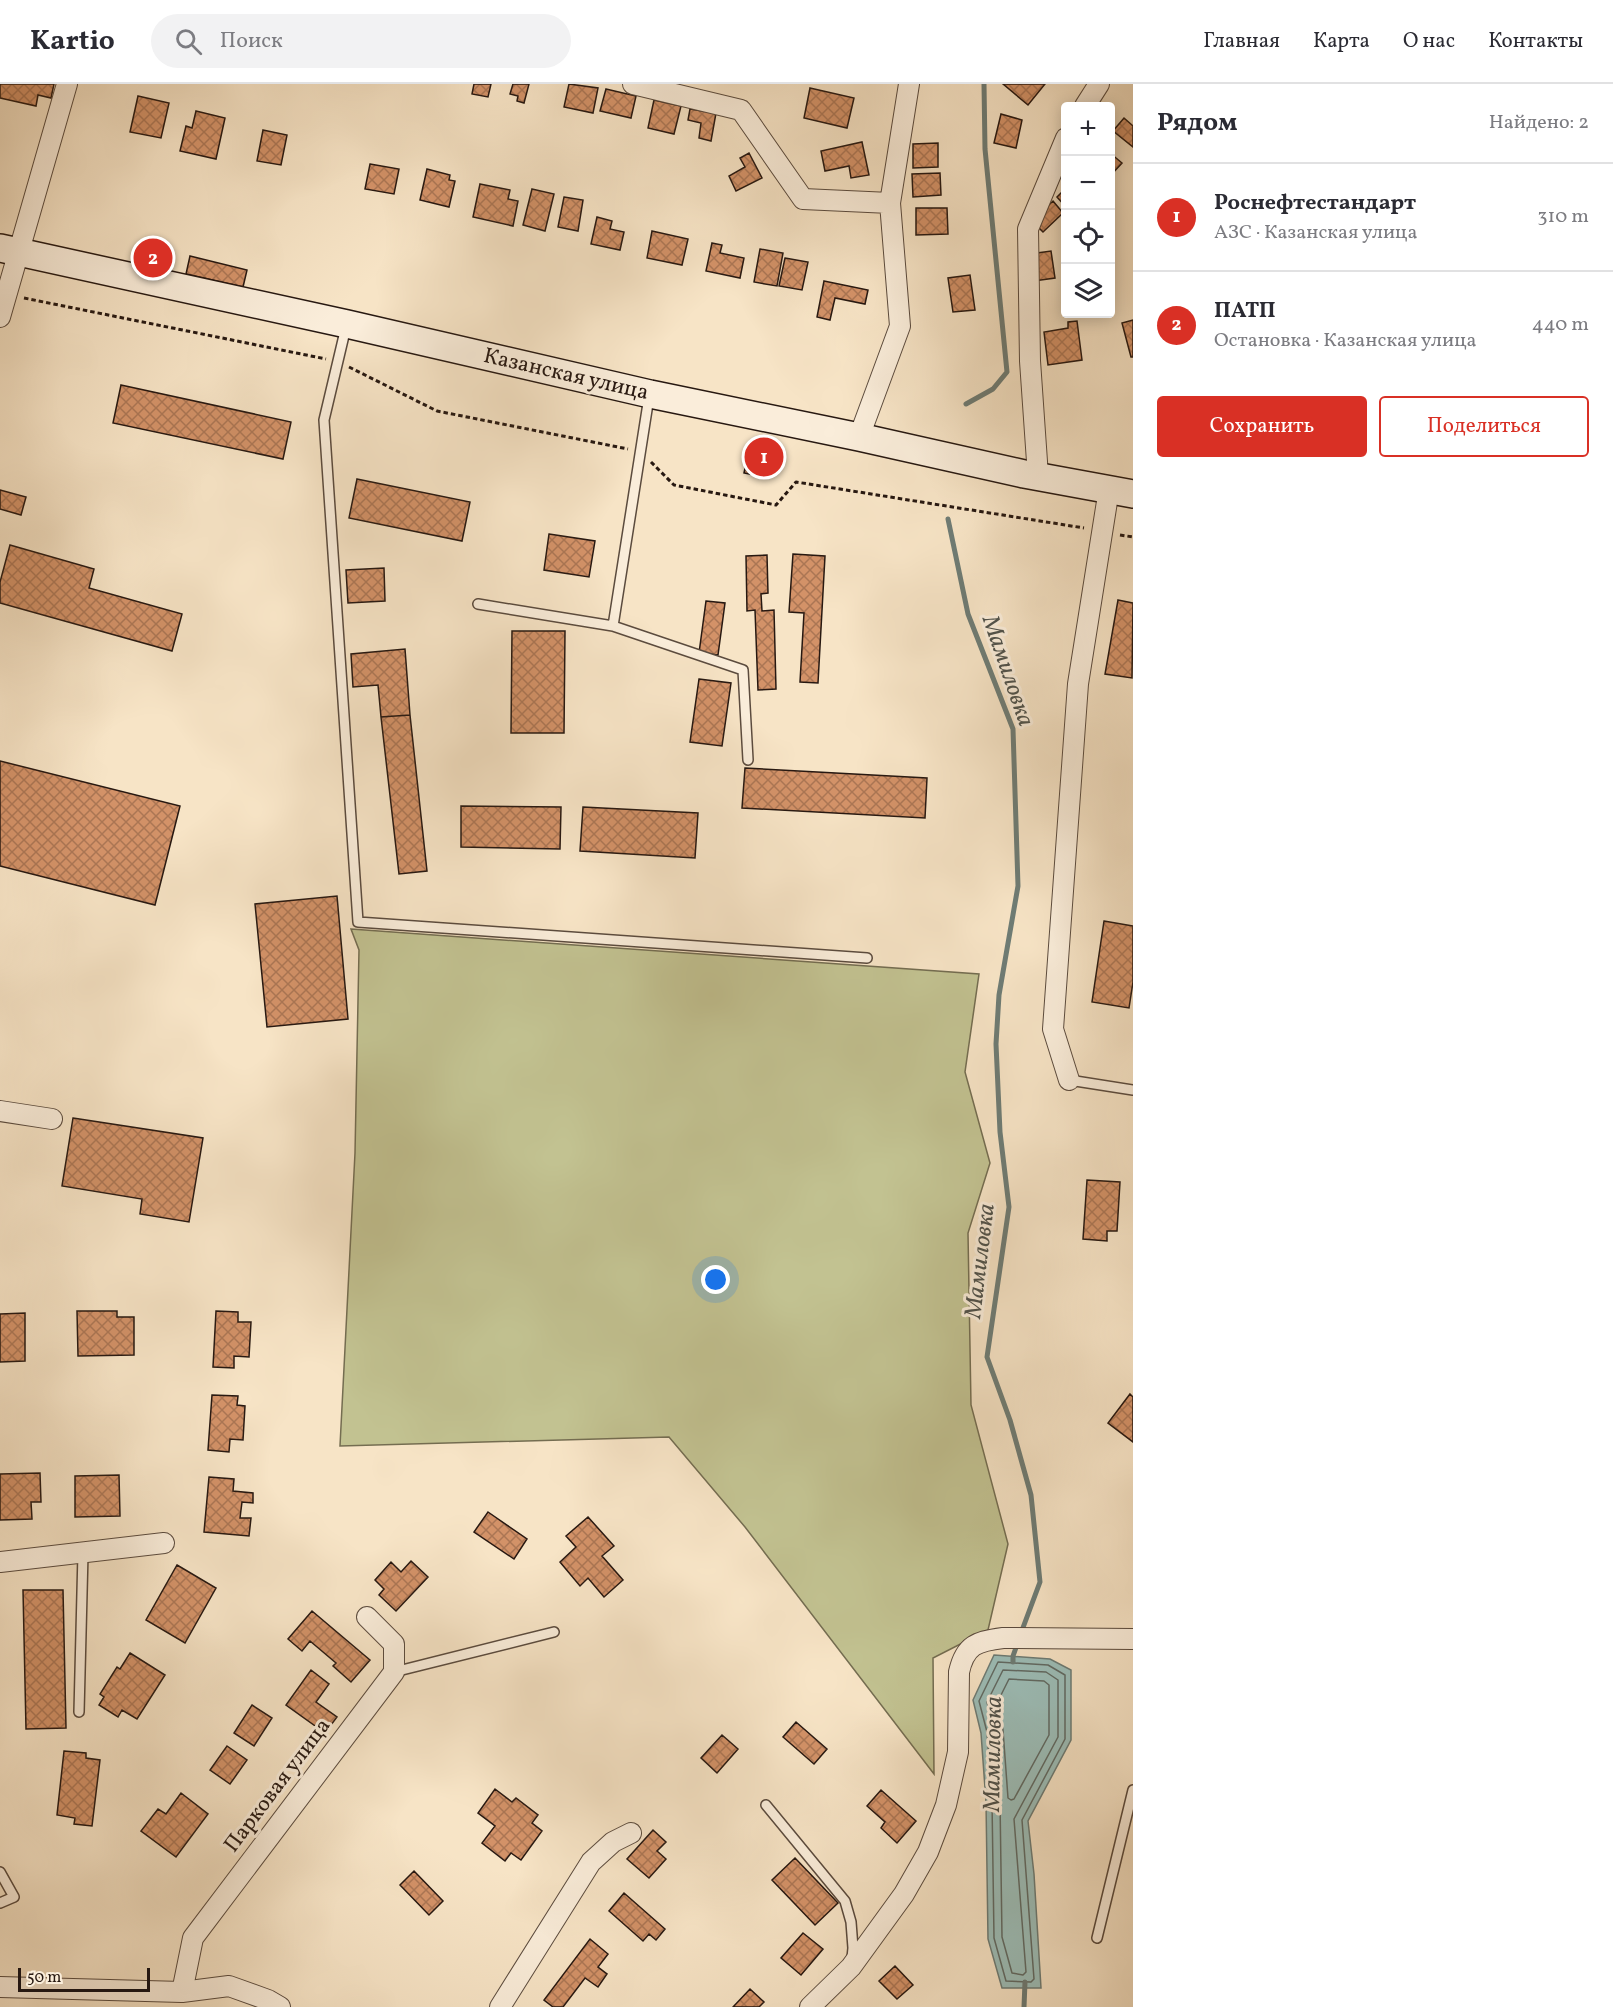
<!DOCTYPE html>
<html lang="ru">
<head>
<meta charset="utf-8">
<style>
	body { margin:0; font-family:Vollkorn,serif; background:#f2f2f3; color:#2b2b33 }
	.controls { position:absolute; right:18px; top:18px; display:grid; overflow:hidden; border-radius:6px; box-shadow:0 3px 15px #0003 }
	.controls button { width:54px; height:54px; display:grid; place-items:center; padding:0; border:0; border-bottom:2px solid #e1e1e2; background:#fff; color:#2b2b33; font:30px sans-serif }
	.scale { position:absolute; left:18px; bottom:15px; width:132px; box-sizing:border-box; padding-left:6px; border:3px solid #271811; border-top:0; font-size:16px; line-height:21px; white-space:nowrap; color:#271811; -webkit-text-stroke:4px #faedda; paint-order:stroke }
	.you { position:absolute; left:716px; top:1196px; width:21px; height:21px; margin:-15px; border:4px solid #fff; border-radius:50%; background:#1a73e8; box-shadow:0 0 0 9px #1a73e833 }
	.badge { display:grid; place-items:center; width:39px; height:39px; border-radius:50%; background:#d93025; color:#fff; font-size:20px; font-weight:700 }
	.pin { position:absolute; translate:-50% -50%; border:3px solid #fff; box-shadow:0 2px 6px #0006 }
	.list { margin:0; padding:0; list-style:none }
	h2 { display:flex; justify-content:space-between; align-items:center; height:78px; margin:0; padding:0 24px; font-size:26px }
	h2 small { font-size:20px; font-weight:400; color:#7c7c81 }
	.list li { display:grid; grid-template-columns:39px 1fr auto; gap:18px; align-items:center; box-sizing:border-box; height:108px; padding:0 24px; border-top:2px solid #e1e1e2 }
	.list b { display:block; font-size:22px; white-space:nowrap }
	.list p { margin:0; font-size:20px; white-space:nowrap; color:#7c7c81 }
	.list em { font-size:20px; font-style:normal; color:#7c7c81 }
	.actions { display:flex; gap:12px; padding:18px 24px }
	.actions a { flex:1; padding:14px 0; border:2px solid #d93025; border-radius:6px; text-align:center; font-size:21px; color:#d93025 }
	.actions .main { background:#d93025; color:#fff }
	.icon { flex:none; width:33px; height:33px; fill:none; stroke:currentColor; stroke-width:2; stroke-linecap:round; stroke-linejoin:round }
	.map { position:relative; flex:none; width:1133px; height:1923px; overflow:hidden }
	header { display:flex; align-items:center; gap:36px; box-sizing:border-box; height:84px; padding:0 30px; background:#fff; border-bottom:2px solid #e1e1e2 }
	header strong { font-size:28px }
	nav { display:flex; gap:33px; margin-inline-start:auto; font-size:21px }
	.search { width:420px; height:54px; background:#f2f2f3; display:flex; align-items:center; gap:15px; box-sizing:border-box; padding:0 21px; border-radius:33px; color:#7c7c81; font-size:22px }
	main { display:flex }
	aside { flex:1; background:#fff }
	.map>svg:first-child { display:block }
	.green { fill:#c2c291; stroke:#746d51; stroke-width:1.5 }
	.water { fill:#9dbeb8; stroke:#6e7c75; stroke-width:1.5 }
	.lines { fill:none; stroke-linecap:round; stroke-linejoin:round }
	.shore { stroke:#626b64; stroke-width:1.5 }
	.stream { stroke:#6e7c75; stroke-width:5 }
	.building { fill:url(#building-cross-hatch); stroke:#271811; stroke-width:1.5 }
	.lane-casing { stroke:#5b4b3e; stroke-width:12 }
	.street-casing { stroke:#5b4b3e; stroke-width:22 }
	.secondary-casing { stroke:#271811; stroke-width:30 }
	.path { stroke:#271811; stroke-width:3; stroke-dasharray:4.5 3; stroke-linecap:butt }
	.lane { stroke:#faedda; stroke-width:9 }
	.street { stroke:#faedda; stroke-width:20 }
	.secondary { stroke:#faedda; stroke-width:27 }
	.labels { text-anchor:middle; dominant-baseline:central; stroke-width:6; stroke-linejoin:round; paint-order:stroke }
	.street-label { font-size:22px; fill:#271811; stroke:#faedda }
	.water-label { font-size:24px; font-style:italic; fill:#50524b; stroke:#faedda }
</style>
</head>
<body>
<header>
<strong>Kartio</strong>
<div class="search"><svg class="icon" aria-label="search" viewBox="0 0 24 24"><circle cx="10" cy="10" r="6"/><path d="M15 15l6 6"/></svg>Поиск</div>
<nav><a>Главная</a><a>Карта</a><a>О нас</a><a>Контакты</a></nav>
</header>
<main>
<div class="map">
<svg width="1133" height="1923" viewBox="0 0 1133 1923">
	<defs>
		<pattern id="building-cross-hatch" width="8" height="8" patternUnits="userSpaceOnUse" patternTransform="scale(1.5)"><rect width="8" height="8" fill="#d39268"/><path d="M0 0l8 8M0 8l8-8" fill="none" stroke="#ab7654"/></pattern>
	</defs>
	<rect width="100%" height="100%" fill="#f7e4c6"/>
	<filter id="stains"><feTurbulence type="fractalNoise" baseFrequency=".00333" numOctaves="4"/><feColorMatrix values="0 0 0 0 .2 0 0 0 0 .09 0 0 0 0 .02 0 0 0 .5 -.17"/></filter>
	<radialGradient id="worn" r=".72"><stop offset=".6" stop-color="#630" stop-opacity="0"/><stop offset="1" stop-color="#630" stop-opacity=".3"/></radialGradient>
	<!-- green -->
	<path class="green" d="M351,845l628,45 -14,98 25,91 -22,70 3,172 37,139 -20,86 -55,28 1,116 -189,-247 -76,-90 -329,9 15,-293 4,-203z"/>
	<!-- water -->
	<path class="water" d="M994,1571l56,4 21,11v70l-43,81 6,53 7,114h-39l-14,-49 -2,-137 -5,-69 -8,-33z"/>
	<g class="lines">
		<!-- shore -->
		<path class="shore" d="M998,1578l50,3 17,10v64l-43,81 12,159 -3,3 -25,-1 -12,-43 -2,-137 -5,-69 -8,-31z
			M1003,1586l43,2 12,8v57l-44,82 12,153 -3,3 -11,-2 -10,-36 -2,-136 -6,-70 -7,-29z
			M1009,1595l35,2 5,4v50l-35,64 -3,1 -3,-2 -5,-68 -6,-27z"/>
		<!-- stream -->
		<path class="stream" d="M966,320l27,-15 14,-17 -22,-223 -1,-65
			M948,435l20,95 45,115 5,157 -19,109 -3,49 4,88 9,75 -22,150 23,63 21,75 9,87 -19,51
			M1013,1578v-6l5,-14
			M1024,1923l1,-25"/>
	</g>
	<!-- building -->
	<path class="building" d="M0,0h54l-3,14 -13,-3 -2,11 -36,-8z
		M474,0h17l-3,13 -16,-3z
		M513,0h16l-5,19 -7,-2 1,-5 -8,-2z
		M569,0l29,4 -5,25 -29,-6z
		M1003,0h42l-17,21z
		M810,4l44,10 -7,30 -43,-10z
		M606,5l30,7 -5,22 -31,-7z
		M138,12l31,7 -8,35 -31,-6z
		M654,16l27,6 -7,28 -26,-6z
		M690,25l26,4 -5,28 -12,-3 2,-15 -13,-3z
		M196,27l29,7 -9,41 -36,-8 6,-25 6,2z
		M1001,30l21,6 -6,28 -22,-5z
		M1124,34l9,8v21l-20,-16z
		M263,46l24,5 -6,30 -24,-4z
		M862,58l7,33 -18,3 -2,-12 -24,5 -4,-20z
		M938,59v24l-25,1v-24z
		M749,69l13,25 -26,13 -7,-15 16,-9 -5,-9z
		M1110,69l12,10 -11,12h-1z
		M370,80l29,5 -5,25 -29,-5z
		M427,85l23,6 -1,5 6,1 -6,26 -29,-7z
		M940,89l1,22 -28,2 -1,-23z
		M480,100l30,6 -2,9 10,2 -5,25 -40,-9z
		M1066,104v17l-1,1 -8,-9z
		M532,105l22,5 -9,37 -22,-6z
		M564,113l19,3 -5,31 -20,-4z
		M1053,117l10,12 -20,19 -11,-11z
		M916,124h31l1,26 -32,1z
		M597,133l15,4 -2,8 14,3 -4,18 -29,-6z
		M652,147l36,8 -6,26 -35,-7z
		M712,159l10,2 -2,8 24,5 -4,20 -34,-7z
		M760,165l23,4 -6,33 -23,-4z
		M1051,167l4,27 -21,3 -4,-27z
		M190,172l57,14 -4,17 -57,-13z
		M785,174l23,4 -6,28 -23,-4z
		M970,191l5,35 -22,2 -5,-34z
		M824,197l44,9 -3,14 -30,-6 -5,22 -13,-3z
		M1133,236v37h-2l-9,-34z
		M1077,237l5,39 -34,5 -4,-33 24,-4v-6z
		M121,301l170,37 -8,37 -170,-36z
		M749,367l20,4 -5,22 -20,-4z
		M357,395l113,23 -8,39 -113,-23z
		M0,406l26,7 -5,18 -21,-6z
		M549,450l46,7 -6,36 -45,-7z
		M10,461l84,24 -5,19 93,26 -10,37 -172,-48v-21z
		M793,470l32,2 -7,127 -18,-1 4,-69 -15,-1z
		M767,471l1,38 -7,1 1,17 12,-1 2,79 -18,1 -3,-80 -8,1 -1,-55z
		M384,484l1,33 -37,2 -2,-33z
		M1118,516l15,3 -1,75 -27,-4z
		M706,517l19,2 -7,52 -19,-2z
		M512,547h53l-1,102h-53z
		M405,565l5,66 -29,2 -3,-32 -25,2 -2,-33z
		M699,595l32,4 -9,63 -32,-4z
		M410,631l17,156 -28,3 -18,-157z
		M0,677l180,45 -25,99 -155,-39z
		M745,684l182,10 -2,40 -183,-10z
		M461,722l100,1 -1,42 -99,-2z
		M583,723l115,6 -3,45 -115,-7z
		M337,812l11,123 -81,8 -12,-123z
		M1104,837l29,5v56l-4,26 -37,-6z
		M73,1034l130,20 -14,84 -49,-8 2,-15 -80,-13z
		M1087,1096l33,2 -3,49h-10v10l-24,-2z
		M77,1227h40v6h17v38l-56,1z
		M216,1227l22,1v10h13l-2,35 -15,-1v12l-21,-1z
		M25,1229v48l-25,1v-48z
		M1130,1310l3,3v45l-25,-19z
		M212,1311l26,1 -1,9 8,1 -2,34 -13,-1 -1,13 -21,-2z
		M40,1389l1,29h-10l1,17 -32,1v-46z
		M119,1391l1,41 -45,1v-41z
		M209,1393l25,2 -1,12 20,2v10l-11,-1 -2,16h11l-2,18 -45,-4z
		M488,1428l39,27 -13,20 -40,-27z
		M588,1433l26,29 -12,10 21,24 -19,17 -16,-19 -8,8 -20,-24 16,-15 -10,-11z
		M411,1477l17,16 -32,34 -17,-16 5,-6 -9,-9 16,-18 10,10z
		M177,1481l39,23 -31,55 -39,-23z
		M23,1506h40l3,138 -40,1z
		M312,1527l58,49 -19,22 -18,-16 3,-3 -26,-22 -8,10 -14,-12z
		M130,1569l35,22 -28,44 -15,-9 -4,7 -19,-12 5,-8 -4,-3 17,-27 3,2z
		M311,1586l18,14 -13,18 21,15 -12,16 -39,-28z
		M252,1621l20,13 -18,28 -20,-13z
		M796,1638l31,27 -13,15 -31,-27z
		M722,1651l16,14 -21,24 -16,-15z
		M227,1662l20,14 -17,24 -20,-14z
		M64,1667l22,2v5l14,2 -8,66 -18,-2 1,-6 -18,-3z
		M495,1705l17,13 4,-4 22,17 -6,8 10,8 -21,29 -10,-7 -6,8 -23,-18 13,-17 -17,-13z
		M881,1706l35,31 -19,22 -16,-15 4,-6 -18,-16z
		M181,1709l27,21 -32,43 -35,-26 17,-22 8,5z
		M653,1746l13,12 -9,9 9,8 -17,19 -22,-19z
		M795,1774l43,45 -23,22 -43,-45z
		M414,1787l29,30 -14,14 -29,-30z
		M624,1809l41,36 -9,11 -7,-6 -6,7 -34,-30z
		M803,1849l20,16 -22,26 -20,-17z
		M590,1855l18,15 -10,13 9,7 -9,13 -13,-9 -22,29h-10l-9,-7z
		M895,1882l18,19 -16,14 -18,-18z
		M750,1905l14,13 -5,5h-26z"/>
	<g class="lines">
		<!-- lane casing -->
		<g class="lane-casing">
			<path id="lane" d="M346,243l-22,93 34,502 509,36
				M478,520l135,22 36,-229
				M613,542l130,44 5,90
				M1069,996l64,10
				M394,1588l160,-40
				M79,1628l4,-159
				M766,1721l79,96 6,21 2,26 -1,10
				M0,1788l14,25 -14,6
				M1097,1854l36,-148"/>
		</g>
		<!-- street casing -->
		<g class="street-casing">
			<path id="street" d="M633,0l108,26 62,89 87,4
				M1085,22l14,-22
				M0,233l67,-233
				M859,353l41,-111 -10,-123 19,-119
				M1038,392l-8,-115 -2,-132 38,-91
				M1069,996l-16,-51 25,-345 31,-195
				M0,1027l52,8
				M0,1478l164,-19
				M0,1903l182,5 47,-6 39,14 12,7
				M182,1908l11,-54 201,-266v-28l-27,-27
				M500,1923l91,-145 22,-20 18,-9
				M810,1923l41,-40 53,-73 24,-42 18,-47 12,-53 1,-80c6,-27 18,-31 44,-34l130,1"/>
		</g>
		<!-- secondary casing -->
		<g class="secondary-casing">
			<path id="secondary" d="M0,164l347,76 303,70 209,43 165,37 109,20"/>
		</g>
		<!-- path -->
		<path class="path" d="M24,214l302,61
			M349,283l88,44 191,38
			M651,378l23,23 102,20 20,-23 288,46
			M1120,451l13,2"/>
		<!-- lane -->
		<use href="#lane" class="lane"/>
		<!-- street -->
		<use href="#street" class="street"/>
		<!-- secondary -->
		<use href="#secondary" class="secondary"/>
	</g>
	<g class="labels">
		<!-- street labels -->
		<g class="street-label">
			<text transform="translate(566 291) rotate(13)">Казанская улица</text>
			<text transform="translate(278 1702) rotate(-53)">Парковая улица</text>
		</g>
		<!-- water labels -->
		<g class="water-label">
			<text transform="translate(1007 587) rotate(71)">Мамиловка</text>
			<text transform="translate(981 1177) rotate(-83)">Мамиловка</text>
			<text transform="translate(994 1670) rotate(-89)">Мамиловка</text>
		</g>
	</g>
	<rect width="100%" height="100%" filter="url(#stains)"/>
	<rect width="100%" height="100%" fill="url(#worn)"/>
</svg>
<div class="controls">
<button>+</button>
<button>−</button>
<button><svg class="icon" aria-label="locate" viewBox="0 0 24 24"><circle cx="12" cy="12" r="6"/><path d="M12 2v4M12 18v4M2 12h4M18 12h4"/></svg></button>
<button><svg class="icon" aria-label="layers" viewBox="0 0 24 24"><path d="M12 4l9 5-9 5-9-5zM3 14l9 5 9-5"/></svg></button>
</div>
<div class="scale">50 m</div>
<div class="you"></div>
<div class="pin badge" style="left:764px;top:373px">1</div>
<div class="pin badge" style="left:153px;top:174px">2</div>
</div>
<aside>
<h2>Рядом<small>Найдено: 2</small></h2>
<ul class="list">
<li><span class="badge">1</span><div><b>Роснефтестандарт</b><p>АЗС · Казанская улица</p></div><em>310 m</em></li>
<li><span class="badge">2</span><div><b>ПАТП</b><p>Остановка · Казанская улица</p></div><em>440 m</em></li>
</ul>
<div class="actions"><a class="main">Сохранить</a><a>Поделиться</a></div>
</aside>
</main>
</body>
</html>
